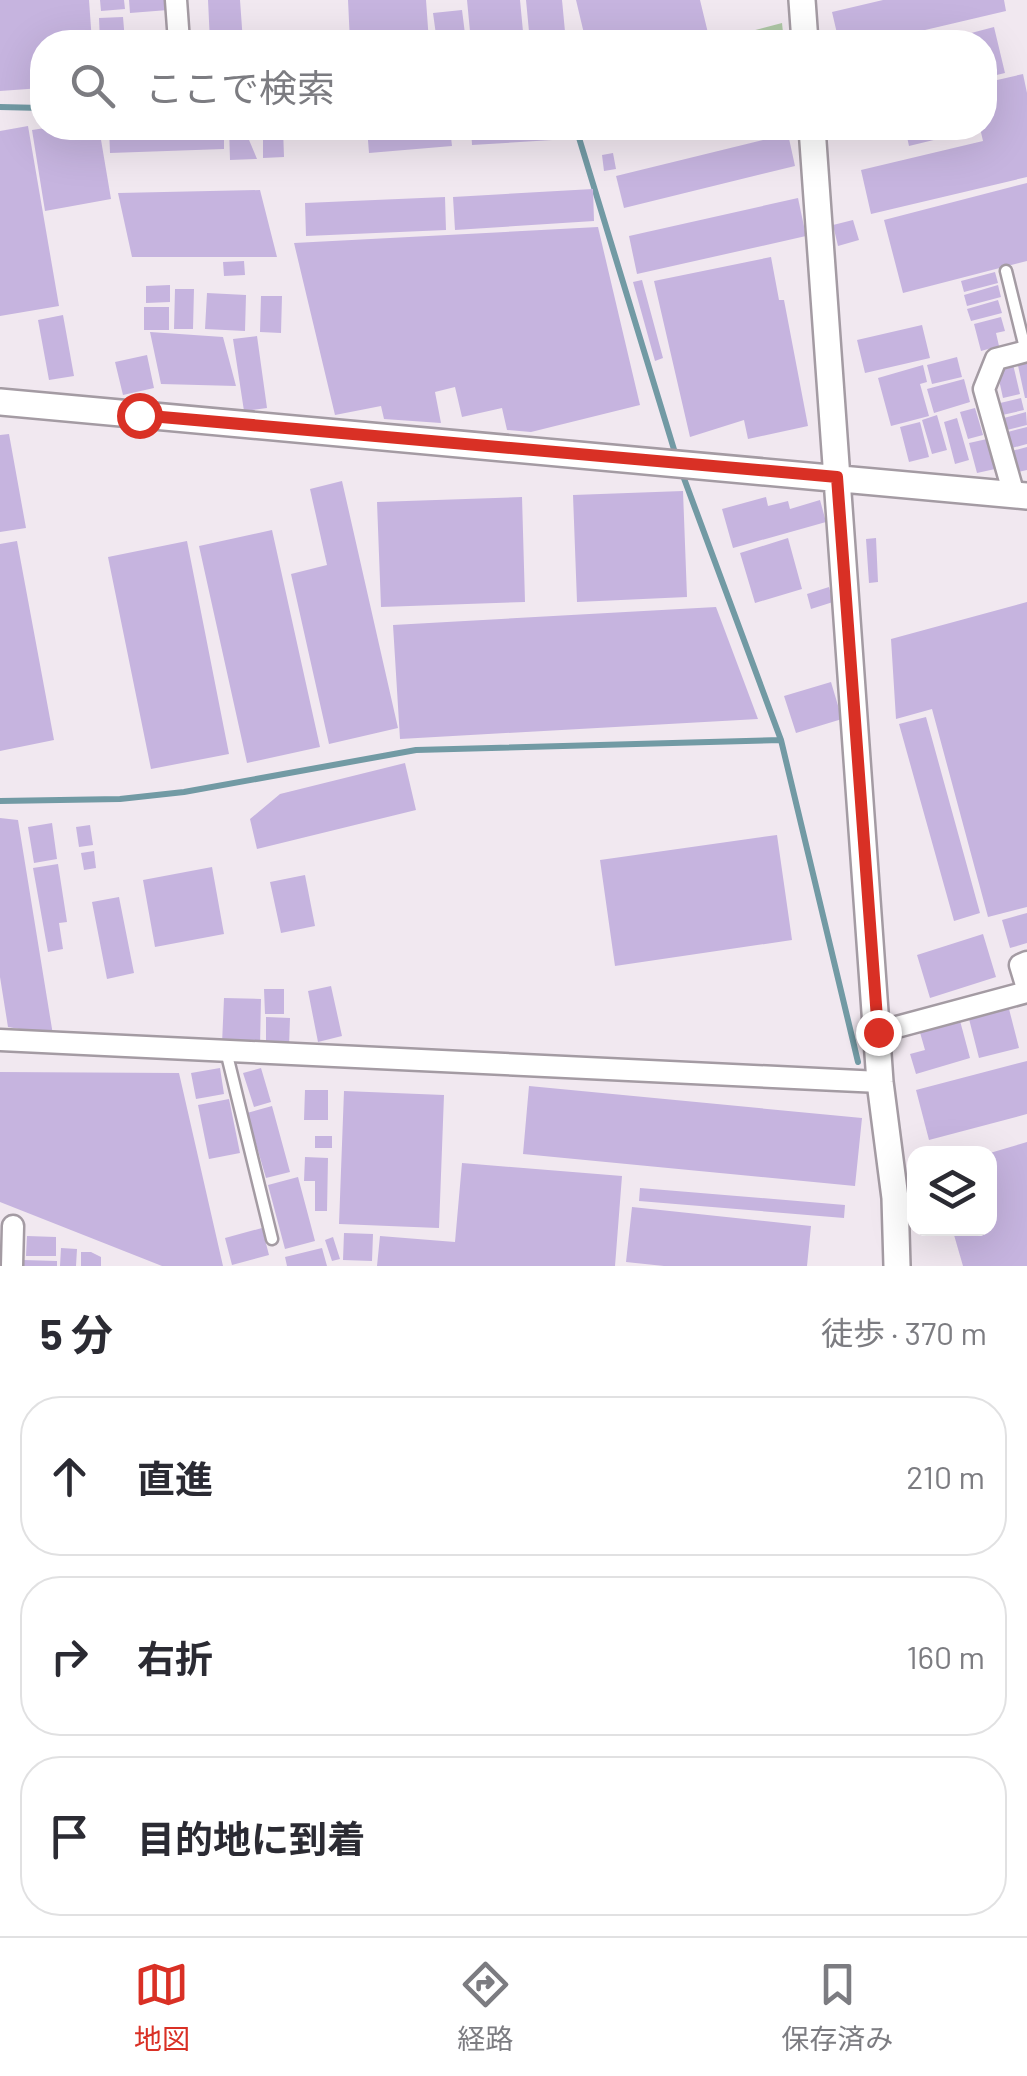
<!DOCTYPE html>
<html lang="ja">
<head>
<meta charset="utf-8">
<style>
	body { margin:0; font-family:Barlow,"Noto Sans JP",sans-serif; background:#f2f2f3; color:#2b2b33 }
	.controls { position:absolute; right:30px; bottom:30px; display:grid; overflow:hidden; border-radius:20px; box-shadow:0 10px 40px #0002 }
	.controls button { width:90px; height:90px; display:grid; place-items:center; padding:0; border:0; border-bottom:2px solid #e1e1e2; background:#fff; color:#2b2b33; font:50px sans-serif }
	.stop { position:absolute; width:30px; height:30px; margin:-22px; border:8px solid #d93025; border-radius:50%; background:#fff }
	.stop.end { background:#d93025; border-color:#fff; box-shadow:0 2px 10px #0008 }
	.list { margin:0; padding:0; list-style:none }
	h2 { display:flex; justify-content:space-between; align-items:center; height:130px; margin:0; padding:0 40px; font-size:42px }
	h2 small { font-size:32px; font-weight:400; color:#7c7c81 }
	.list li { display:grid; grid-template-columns:65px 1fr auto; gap:30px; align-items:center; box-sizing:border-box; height:160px; margin:0 20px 20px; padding:0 20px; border:2px solid #e1e1e2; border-radius:40px }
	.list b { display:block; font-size:38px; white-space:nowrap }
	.list em { font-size:32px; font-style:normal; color:#7c7c81 }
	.icon { flex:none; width:55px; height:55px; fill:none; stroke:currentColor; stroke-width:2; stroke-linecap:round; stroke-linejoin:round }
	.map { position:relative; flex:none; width:1027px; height:1266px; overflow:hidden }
	.search { position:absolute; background:#fff; box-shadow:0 10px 40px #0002; left:30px; right:30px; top:30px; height:110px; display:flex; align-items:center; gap:25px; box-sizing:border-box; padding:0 35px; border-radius:40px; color:#7c7c81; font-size:38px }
	.sheet { height:670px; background:#fff }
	nav { display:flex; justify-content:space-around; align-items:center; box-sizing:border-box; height:140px; border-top:2px solid #e1e1e2; background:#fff; font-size:28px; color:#7c7c81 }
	nav a { display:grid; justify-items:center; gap:5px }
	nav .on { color:#d93025 }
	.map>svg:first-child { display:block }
	.green { fill:#aec7a5 }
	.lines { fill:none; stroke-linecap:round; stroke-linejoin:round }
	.stream { stroke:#729aa4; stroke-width:6 }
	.building { fill:#c6b4df }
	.service-casing { stroke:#a49ba3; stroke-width:15 }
	.minor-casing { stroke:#a49ba3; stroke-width:25 }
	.tertiary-casing { stroke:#a49ba3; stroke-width:30 }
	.service { stroke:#fff; stroke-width:10 }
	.minor { stroke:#fff; stroke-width:20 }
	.tertiary { stroke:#fff; stroke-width:25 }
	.route { stroke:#d93025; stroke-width:12 }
</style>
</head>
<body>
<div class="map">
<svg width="1027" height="1266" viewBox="0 0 1027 1266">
	<rect width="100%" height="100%" fill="#f1e8f0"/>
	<!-- green -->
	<path class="green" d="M782,23l2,19h-75z"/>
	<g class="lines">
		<!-- stream -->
		<path class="stream" d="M0,107l42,1
			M576,128l100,328
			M682,473l99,267 77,322
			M0,801l120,-2 64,-7 232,-42 365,-10"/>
	</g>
	<!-- building -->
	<path class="building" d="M0,0h89l3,42h-50v46l-42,3z
		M100,0h24l1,9 -24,2z
		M129,0h38l1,10 -38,3z
		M208,0h32l3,42h-33z
		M348,0h78l3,42h-79z
		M467,0h53l4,42h-53z
		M526,0h36l4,42h-36z
		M576,0h124l8,33 -39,9h-83z
		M883,0h121l2,11 -132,31h-35l-7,-30z
		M462,10l4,32h-29l-4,-29z
		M123,17l2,24 -25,1 -1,-24z
		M994,27l11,46 -21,5v-36h-47z
		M1023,74l4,19v84l-156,37 -10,-44 122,-29 -3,-13h4v-45z
		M28,126l31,180 -59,10v-185z
		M45,128h54l12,71 -66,12 -13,-81z
		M109,128h115v21l-114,4z
		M229,128h15l13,31 -27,1z
		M255,128h28l1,29 -21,1v-18h-8z
		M367,128h83l2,18 -83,7z
		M471,128h96l1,11 -96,6z
		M905,128h43l2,8 -41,10z
		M788,134l7,32 -171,42 -8,-32z
		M613,153l3,16 -12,2 -2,-16z
		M1027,183v78l-124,32 -19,-73z
		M593,189l1,32 -139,9 -2,-33z
		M260,190l17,67h-145l-14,-64z
		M445,197l1,33 -140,6 -1,-33z
		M798,198l8,38 -169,38 -8,-38z
		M853,220l6,20 -21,6 -5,-21z
		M598,227l42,178 -109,27 -24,-2 -5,-22 -40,9 -7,-30 -20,5 6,31 -57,-4 -3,-13 -46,9 -41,-172z
		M771,257l8,43h5l24,126 -60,13 -4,-19 -54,17 -36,-156z
		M244,261l1,14 -21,1 -1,-14z
		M995,272l3,11 -34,9 -3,-11z
		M642,280l21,78 -8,3 -22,-79z
		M170,285v17l-24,1v-17z
		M998,285l3,12 -34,9 -3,-11z
		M175,289h19l-1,40h-19z
		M207,293l39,2 -1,36 -40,-2z
		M261,296h21l-1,37 -21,-1z
		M998,300l4,13 -31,8 -4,-12z
		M144,307h25v23h-25z
		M63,315l11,61 -25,4 -11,-60z
		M1001,317l4,14 -9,2 3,13 -18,5 -7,-27z
		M922,325l8,33 -65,15 -8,-33z
		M150,332l73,5 13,49 -75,-2z
		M257,336l10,72 -23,3 -11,-72z
		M147,355l7,33 -31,7 -8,-33z
		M957,357l5,20 -30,7 -5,-19z
		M1027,359v39h-2l-8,-37z
		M1012,360l8,34 -17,4 -4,-18 4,-10 -2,-7z
		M923,365l4,17 -7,2 9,32 -38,10 -13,-48z
		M964,379l6,23 -36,11 -7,-24z
		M1021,398l3,12 -26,6 -2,-12z
		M975,408l8,27 -15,4 -8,-27z
		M1026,412l1,13 -24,6 -3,-12z
		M937,415l10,35 -15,4 -10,-34z
		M957,418l12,42 -14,4 -11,-42z
		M920,422l9,35 -20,5 -9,-35z
		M1027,427v17l-19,5 -4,-16z
		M9,434l17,94 -26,4v-97z
		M987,439l8,30 -18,4 -8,-30z
		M1027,447v23l-13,3 -6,-21z
		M342,481l56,247 -69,16 -38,-170 36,-9 -17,-76z
		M683,491l4,106 -110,5 -4,-107z
		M522,497l3,105 -144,5 -4,-105z
		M766,497l2,9 20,-5 2,8 30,-9 6,22 -93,26 -11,-39z
		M272,530l48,217 -73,16 -48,-217z
		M788,538l14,51 -47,14 -15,-50z
		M876,538l2,44 -9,1 -3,-44z
		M17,541l37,199 -54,11v-207z
		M187,541l42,213 -78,15 -43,-212z
		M829,587l4,15 -22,7 -4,-15z
		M1027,602v305l-39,10 -56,-208 -36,10 -5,-80z
		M716,607l42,112 -358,20 -7,-114z
		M831,682l11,37 -46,14 -12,-37z
		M926,717l54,196 -26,8 -55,-197z
		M405,763l11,47 -159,39 -7,-30 30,-25z
		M0,818l18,2 35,215 -45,-8 -8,-50z
		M52,823l5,36 -23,4 -6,-36z
		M90,825l3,20 -14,2 -3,-20z
		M777,835l15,105 -177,26 -15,-106z
		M94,851l2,17 -12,2 -3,-17z
		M58,864l9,58 -8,1 4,26 -15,3 -15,-84z
		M212,867l12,67 -69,13 -12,-67z
		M305,875l10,51 -34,7 -11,-51z
		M119,897l15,76 -27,6 -15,-77z
		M1027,913v30l-17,5 -8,-28z
		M983,934l13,43 -66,21 -13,-43z
		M331,986l11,50 -24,6 -10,-51z
		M264,989h20v25h-19z
		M224,998l37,1 -1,47 -38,-2z
		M1008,1005l11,43 -40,10 -11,-43z
		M266,1017l24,1 -1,29 -23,-1z
		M959,1017l11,41 -54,16 -6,-20 15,-4 -6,-21z
		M1027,1061v53l-98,26 -13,-50z
		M220,1068l4,26 -28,5 -5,-26z
		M261,1068l10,34 -17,5 -11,-34z
		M0,1072l179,1 44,193h-61l-162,-64z
		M529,1086l333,32 -7,68 -332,-32z
		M305,1090h23v30h-24z
		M344,1091l100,4 -5,133 -100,-4z
		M229,1099l11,54 -31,6 -11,-54z
		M272,1106l18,66 -24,6 -19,-65z
		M315,1136h17v12h-17z
		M1027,1142v124h-64l-11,-38h38v-75z
		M305,1157l23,1 -1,53h-12v-30h-11z
		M462,1163l160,13 -7,90h-238l3,-30 75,6z
		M298,1177l17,64 -30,8 -17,-64z
		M640,1188l205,17 -1,13 -205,-17z
		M632,1207l179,19 -4,40h-143l-38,-4z
		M262,1228l7,27 -37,10 -7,-27z
		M344,1233l29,1 -1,27 -29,-1z
		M27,1236l29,1v19h-30z
		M333,1237l7,22 -8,2 -7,-21z
		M61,1248l16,1 -1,17h-16z
		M322,1248l5,18h-40l-2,-9z
		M81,1252h10l10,5v9h-20z
		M23,1260l34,1v5h-35z"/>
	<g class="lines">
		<!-- service casing -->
		<g class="service-casing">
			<path id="service" d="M1006,271l20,81
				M226,1051l46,188"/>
		</g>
		<!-- minor casing -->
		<g class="minor-casing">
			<path id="minor" d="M176,0l3,42
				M1014,495l-30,-106 12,-30 31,-8
				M1027,962l-7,3 7,23
				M878,1032l149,-40
				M0,1040l880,42
				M12,1266l1,-40"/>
		</g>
		<!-- tertiary casing -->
		<g class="tertiary-casing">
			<path id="tertiary" d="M802,0l3,42
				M812,128l68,954 15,116 2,68
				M0,402l1027,94"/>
		</g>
		<!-- service -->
		<use href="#service" class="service"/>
		<!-- minor -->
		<use href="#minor" class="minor"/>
		<!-- tertiary -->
		<use href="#tertiary" class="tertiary"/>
	</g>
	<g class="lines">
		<!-- route -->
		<path class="route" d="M139,415l698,62 41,555"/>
	</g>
</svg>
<div class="controls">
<button><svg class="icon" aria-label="layers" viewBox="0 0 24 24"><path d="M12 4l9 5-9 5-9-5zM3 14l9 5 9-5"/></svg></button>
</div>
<div class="stop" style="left:139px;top:415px"></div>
<div class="stop end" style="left:878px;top:1032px"></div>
<div class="search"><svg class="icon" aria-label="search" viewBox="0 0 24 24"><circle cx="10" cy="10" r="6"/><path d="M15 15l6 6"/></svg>ここで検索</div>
</div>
<section class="sheet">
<h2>5 分<small>徒歩 · 370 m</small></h2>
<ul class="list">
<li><svg class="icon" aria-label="ahead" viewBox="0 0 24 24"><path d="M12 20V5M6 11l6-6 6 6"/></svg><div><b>直進</b></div><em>210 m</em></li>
<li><svg class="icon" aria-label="right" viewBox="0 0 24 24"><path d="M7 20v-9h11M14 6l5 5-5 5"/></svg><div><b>右折</b></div><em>160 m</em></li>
<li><svg class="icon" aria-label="arrive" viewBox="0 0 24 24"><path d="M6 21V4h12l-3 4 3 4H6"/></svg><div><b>目的地に到着</b></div></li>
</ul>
</section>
<nav>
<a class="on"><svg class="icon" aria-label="map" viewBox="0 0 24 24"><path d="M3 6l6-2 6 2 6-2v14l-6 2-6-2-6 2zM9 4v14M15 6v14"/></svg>地図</a>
<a><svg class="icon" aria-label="directions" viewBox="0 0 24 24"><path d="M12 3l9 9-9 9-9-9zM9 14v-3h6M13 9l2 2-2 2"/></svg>経路</a>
<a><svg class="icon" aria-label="saved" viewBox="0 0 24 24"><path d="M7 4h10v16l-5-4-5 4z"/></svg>保存済み</a>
</nav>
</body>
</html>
